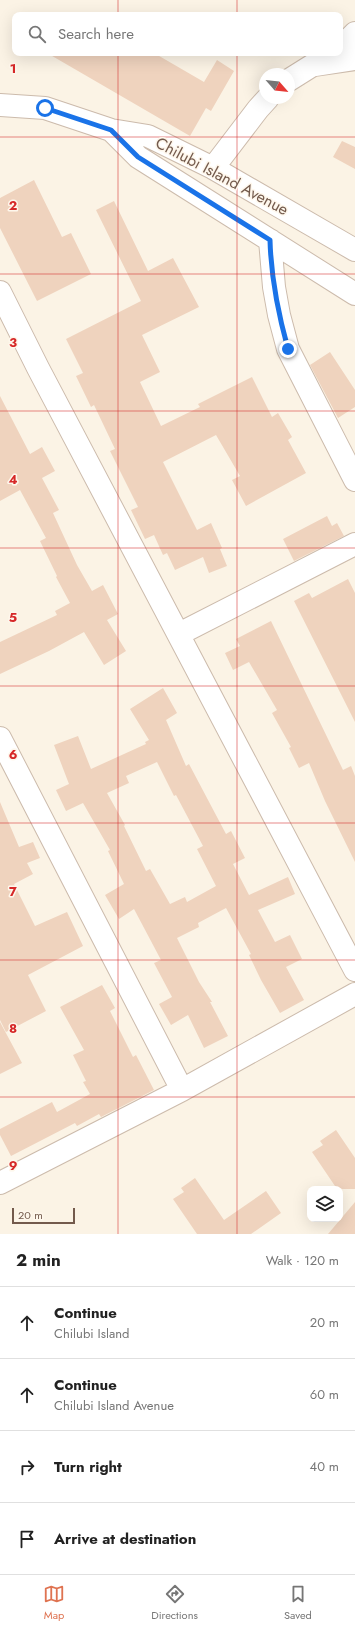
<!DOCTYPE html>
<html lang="en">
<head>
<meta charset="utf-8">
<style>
	body { margin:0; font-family:Jost,sans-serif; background:#f2f2f2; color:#222 }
	.controls { position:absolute; right:12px; bottom:12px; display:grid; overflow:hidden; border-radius:8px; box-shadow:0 4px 16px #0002 }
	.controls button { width:36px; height:36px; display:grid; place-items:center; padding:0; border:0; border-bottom:1px solid #e0e0e0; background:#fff; color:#222; font:20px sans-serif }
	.compass { position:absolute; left:259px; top:68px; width:36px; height:36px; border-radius:50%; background:#fff; box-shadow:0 4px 16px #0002; rotate:118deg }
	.scale { position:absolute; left:12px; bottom:10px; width:63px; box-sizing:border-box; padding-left:4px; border:2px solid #735a4c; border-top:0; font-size:11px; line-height:14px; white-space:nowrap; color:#735a4c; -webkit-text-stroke:3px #fef7ec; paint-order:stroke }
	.stop { position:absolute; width:12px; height:12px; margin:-9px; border:3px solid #1a73e8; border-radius:50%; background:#fff }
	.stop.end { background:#1a73e8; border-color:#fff; box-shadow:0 1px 4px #0008 }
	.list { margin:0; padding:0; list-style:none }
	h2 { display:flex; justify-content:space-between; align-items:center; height:52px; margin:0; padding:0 16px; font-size:17px }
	h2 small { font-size:13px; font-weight:400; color:#767676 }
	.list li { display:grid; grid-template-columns:26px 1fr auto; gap:12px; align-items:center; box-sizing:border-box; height:72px; padding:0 16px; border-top:1px solid #e0e0e0 }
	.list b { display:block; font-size:15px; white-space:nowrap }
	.list p { margin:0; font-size:13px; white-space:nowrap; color:#767676 }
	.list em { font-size:13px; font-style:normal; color:#767676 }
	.icon { flex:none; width:22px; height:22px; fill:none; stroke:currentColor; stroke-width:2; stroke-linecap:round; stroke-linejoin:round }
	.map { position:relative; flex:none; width:355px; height:1234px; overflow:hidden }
	.search { position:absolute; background:#fff; box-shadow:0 4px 16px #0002; left:12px; right:12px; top:12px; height:44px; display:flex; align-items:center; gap:10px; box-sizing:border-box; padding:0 14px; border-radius:8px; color:#767676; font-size:15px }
	.sheet { height:340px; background:#fff }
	nav { display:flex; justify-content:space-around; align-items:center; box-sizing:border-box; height:56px; border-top:1px solid #e0e0e0; background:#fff; font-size:11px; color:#767676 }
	nav a { display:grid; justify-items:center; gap:2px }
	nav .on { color:#df7351 }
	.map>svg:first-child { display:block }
	.building { fill:#efd3be; fill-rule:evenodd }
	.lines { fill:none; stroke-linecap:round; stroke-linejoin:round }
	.minor-casing { stroke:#ccbbac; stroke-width:24 }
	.minor { stroke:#fff; stroke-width:22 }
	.route { stroke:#1a73e8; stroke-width:5 }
	.grid { fill:none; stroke:#d62828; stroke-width:1; stroke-opacity:0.55 }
	.labels { text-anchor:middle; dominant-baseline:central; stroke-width:3; stroke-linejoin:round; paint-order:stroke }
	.street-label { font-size:16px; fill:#735a4c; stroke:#fef7ec }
	.grid-label { font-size:13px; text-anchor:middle; font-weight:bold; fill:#d62828; stroke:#fef7ec; stroke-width:3; stroke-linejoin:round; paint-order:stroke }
</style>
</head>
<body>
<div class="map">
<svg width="355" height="1234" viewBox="0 0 355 1234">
	<rect width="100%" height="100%" fill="#fbf3e5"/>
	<!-- building -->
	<path class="building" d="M47,53h107l50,29 13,-22 17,11 -23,40 -5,-3 -16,28z
		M342,141l13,6v22l-22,-12z
		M34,180l28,57 9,-4 20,41 -54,27 -37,-73v-30z
		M114,201l34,70 25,-13 26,49 -57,28 18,37 -20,10 21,44 39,-19 -2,-3 54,-27 20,40 6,-4 14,24 -4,3 18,33 -60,33 -14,-26 8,-4 -24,-41 -53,27 34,68 14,-7 11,25 -2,1 7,17 -18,7 -6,-16 -28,13 -8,-17 -4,2 -9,-20 -9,4 -14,-29 7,-3 -28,-56 5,-2 -21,-44 -3,2 -15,-31 7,-3 -17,-34 75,-38 -45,-91z
		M330,352l25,38v17l-17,11 -28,-53z
		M0,396l30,58 12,-7 13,24 -13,7 17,32 -6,3 24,52 15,26 11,-6 15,29 -11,6 19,31 -22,14 -20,-33 -35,19 -49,23v-32l57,-27 -2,-4 15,-8 -14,-26 1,-1 -17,-35 6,-3 -26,-48 -20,11z
		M327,516l5,10 5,-3 7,13 -50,25 -11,-22z
		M348,579l7,14v129l-61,-121 15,-8 3,5z
		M271,621l72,149 8,-4 4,10v86l-30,-61 -16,-38 -10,5 -10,-20 2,-1 -19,-34 5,-3 -28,-48 -16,8 -8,-17 15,-7 -4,-7z
		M163,688l14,25 -11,7 20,46 3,-2 37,70 5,-3 14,27 -12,6 16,31 39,-18 7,17 -37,16 17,32 15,-7 12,24 -16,8 18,33 -24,13 -19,-33 -12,-25 2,-1 -25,-46 -28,15 1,4 -22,11 22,44 13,20h-2l18,34 -24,12 -16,-33 -17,10 -12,-21 13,-7 -18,-34 7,-3 -27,-51 -15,10 -14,-24 19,-11 -16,-33 2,-1 -27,-47 -17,8 -10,-21 13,-6 -15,-39 24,-9 13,33 55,-25 -1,-2 4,-2 -19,-31zM157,762l17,34 2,-1 27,51 -6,3 19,37 -29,16 -2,-5 -15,7 -20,-35 -4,2 -22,-45 1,-1 -18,-32 22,-10 -3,-7z
		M0,802l19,45 14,-5 7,16 -13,5 6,11 -19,10 21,42 32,-14 16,34 -55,29 18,36 -40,21 -6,-12z
		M102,985l13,23 -5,3 23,46 3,-2 18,35 -53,27 -2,-3 -22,12 -2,-3 -64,33 -11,-21v-6l52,-27 5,10 33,-18 -7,-12 3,-1 -13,-26 11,-5 -24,-43z
		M0,1022l22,41 -22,11z
		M336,1130l19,28v31h-18l-25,-37 11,-7 -3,-4z
		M195,1178l29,42 42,-29 15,22 -30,21h-54l-24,-35 11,-7 -3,-4z
		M355,1202v32h-27z"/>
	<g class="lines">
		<!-- minor casing -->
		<g class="minor-casing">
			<path id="minor" d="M340,48l15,-15
				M315,65l40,-6
				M289,80l43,-27
				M0,105l45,3 66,22 37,6 65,32 142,82
				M111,130l27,27 217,137
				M213,168l45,-59 10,-11
				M270,240l4,47 5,28 9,34 67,131
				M0,292l38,76 317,602
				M179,634l176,-90
				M0,738l182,352
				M0,1183l182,-93 173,-96"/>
		</g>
		<!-- minor -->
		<use href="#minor" class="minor"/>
	</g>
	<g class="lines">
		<!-- route -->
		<path class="route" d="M45,108l66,22 27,27 132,83c1,38 8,73 18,109"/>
	</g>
	<!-- grid -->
	<path class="grid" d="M118,0v15M237,0v15M118,53v1181M237,53v1181M0,137h355M0,274h355M0,411h355M0,548h355M0,686h355M0,823h355M0,960h355M0,1097h355"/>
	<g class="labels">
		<!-- street labels -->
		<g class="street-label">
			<text transform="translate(222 176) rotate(28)">Chilubi Island Avenue</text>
		</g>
	</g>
	<g class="grid-label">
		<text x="13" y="73">1</text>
		<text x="13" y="210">2</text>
		<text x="13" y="347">3</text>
		<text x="13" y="484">4</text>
		<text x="13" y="622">5</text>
		<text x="13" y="759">6</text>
		<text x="13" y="896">7</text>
		<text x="13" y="1033">8</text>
		<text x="13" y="1170">9</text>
	</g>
</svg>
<div class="controls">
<button><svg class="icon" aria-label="layers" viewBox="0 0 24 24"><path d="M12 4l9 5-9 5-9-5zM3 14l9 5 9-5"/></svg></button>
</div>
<svg class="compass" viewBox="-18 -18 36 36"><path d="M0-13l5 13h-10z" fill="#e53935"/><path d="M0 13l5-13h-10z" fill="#767676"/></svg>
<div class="scale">20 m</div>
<div class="stop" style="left:45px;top:108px"></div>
<div class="stop end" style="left:288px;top:349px"></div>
<div class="search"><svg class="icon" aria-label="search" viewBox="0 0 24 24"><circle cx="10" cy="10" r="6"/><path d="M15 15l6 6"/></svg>Search here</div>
</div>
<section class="sheet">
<h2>2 min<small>Walk · 120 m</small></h2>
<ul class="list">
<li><svg class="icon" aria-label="ahead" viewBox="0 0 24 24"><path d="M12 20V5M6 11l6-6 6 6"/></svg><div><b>Continue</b><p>Chilubi Island</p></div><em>20 m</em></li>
<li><svg class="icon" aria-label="ahead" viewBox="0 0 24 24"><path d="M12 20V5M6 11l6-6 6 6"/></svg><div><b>Continue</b><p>Chilubi Island Avenue</p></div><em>60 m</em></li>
<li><svg class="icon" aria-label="right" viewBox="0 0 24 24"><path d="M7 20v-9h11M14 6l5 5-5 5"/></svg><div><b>Turn right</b></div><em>40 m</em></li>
<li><svg class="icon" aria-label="arrive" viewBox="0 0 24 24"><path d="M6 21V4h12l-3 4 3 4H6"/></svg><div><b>Arrive at destination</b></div></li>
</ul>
</section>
<nav>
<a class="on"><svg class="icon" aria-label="map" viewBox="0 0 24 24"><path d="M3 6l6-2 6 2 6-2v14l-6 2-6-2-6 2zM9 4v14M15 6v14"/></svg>Map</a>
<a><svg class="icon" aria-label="directions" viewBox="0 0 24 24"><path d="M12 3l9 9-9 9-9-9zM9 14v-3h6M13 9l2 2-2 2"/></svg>Directions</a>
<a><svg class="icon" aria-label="saved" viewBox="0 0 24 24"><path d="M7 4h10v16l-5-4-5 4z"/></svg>Saved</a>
</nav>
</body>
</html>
